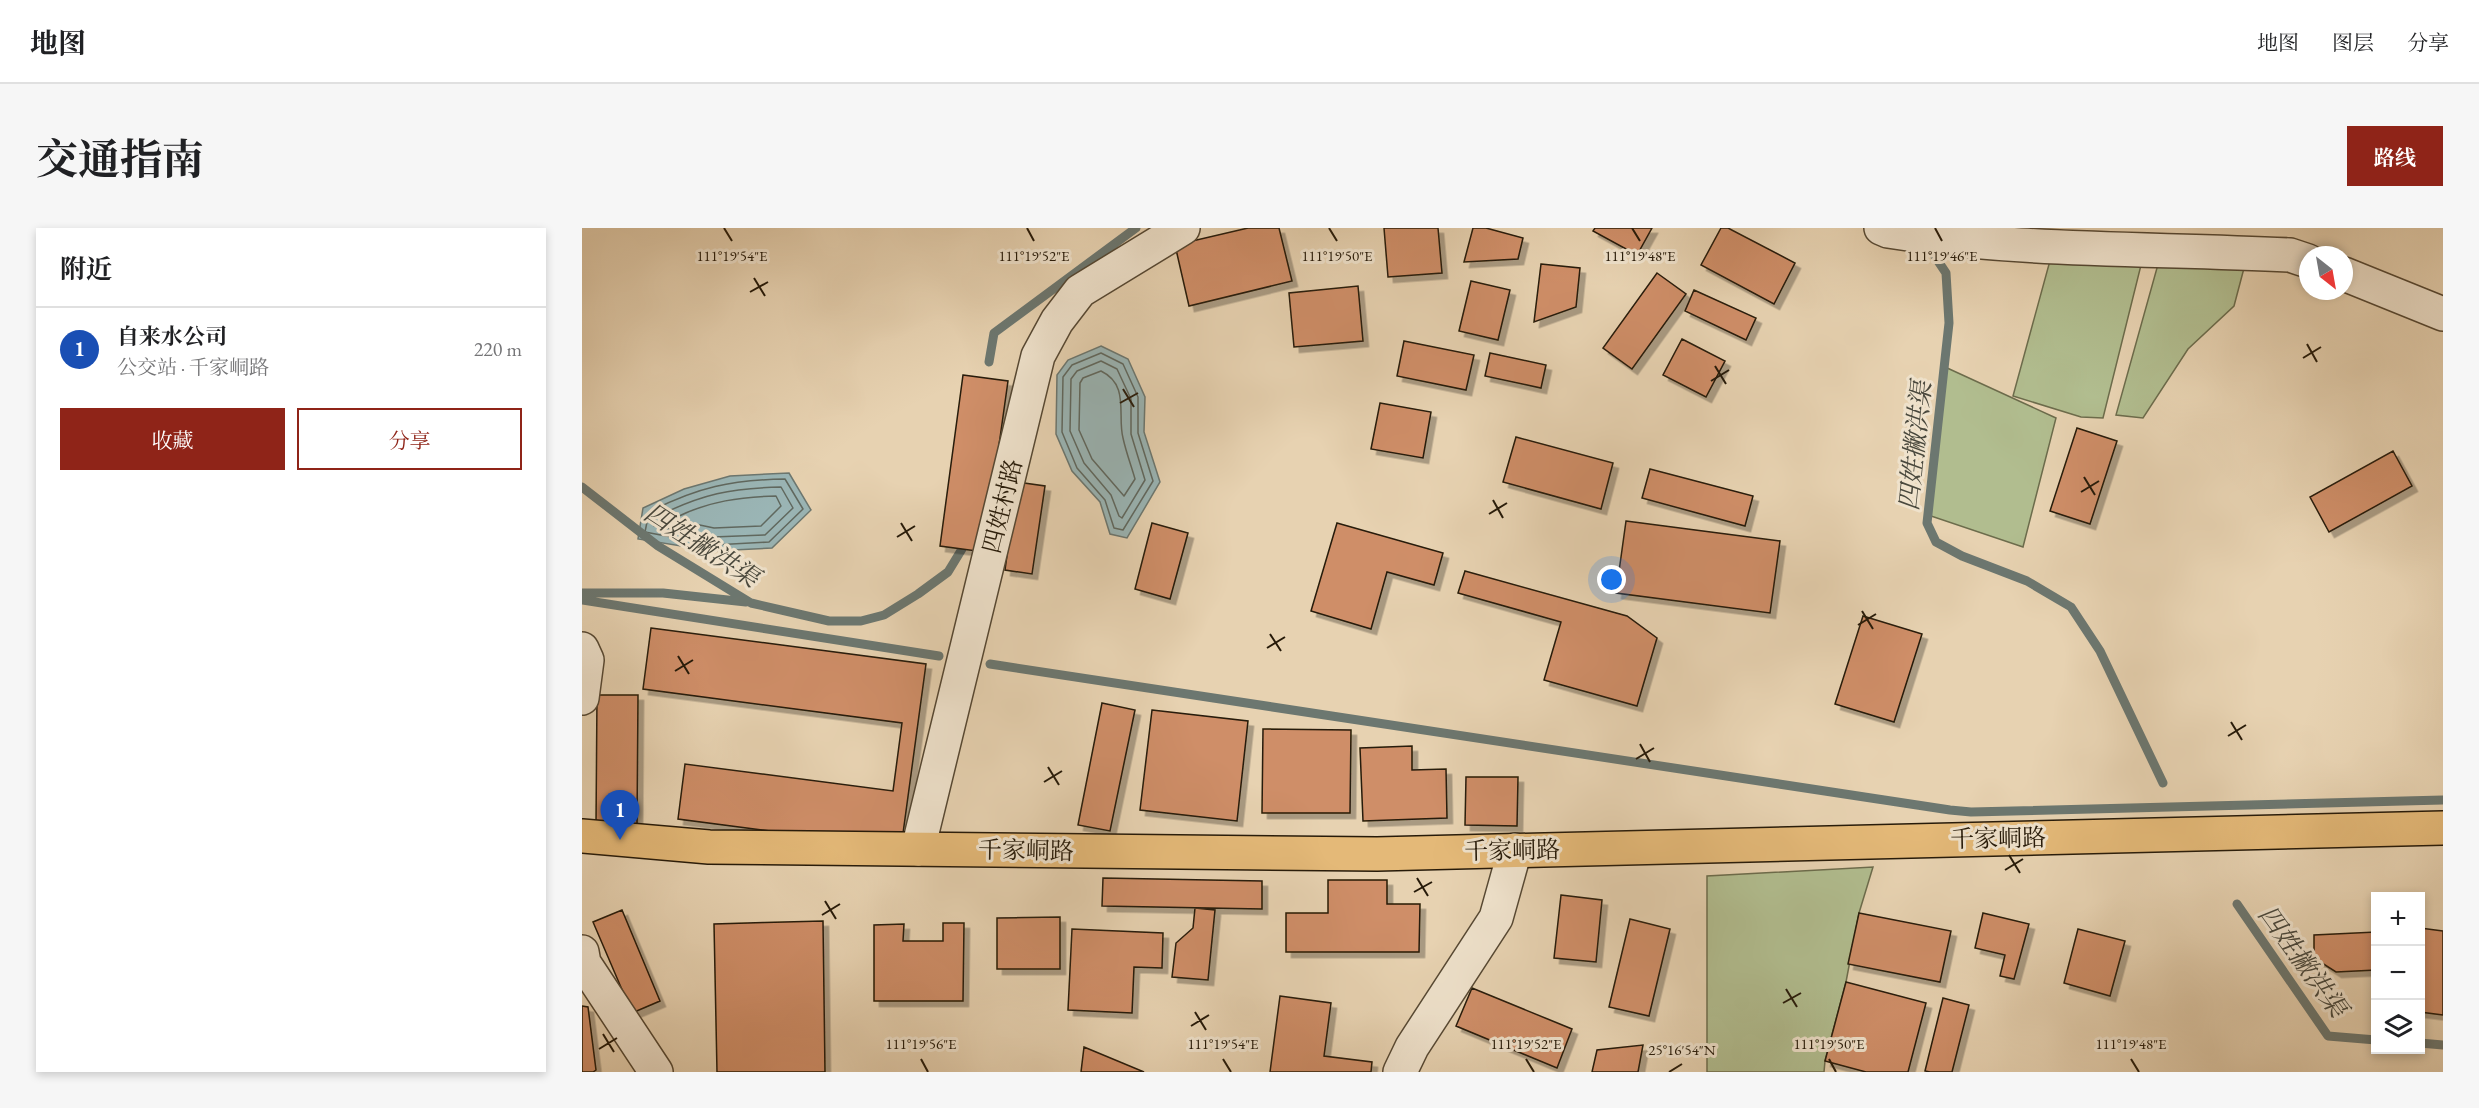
<!DOCTYPE html>
<html lang="zh">
<head>
<meta charset="utf-8">
<style>
	body { margin:0; font-family:"EB Garamond","Noto Serif SC",serif; background:#f6f6f6; color:#202124 }
	.controls { position:absolute; right:18px; bottom:18px; display:grid; overflow:hidden; border-radius:0px; box-shadow:0 3px 9px #0003 }
	.controls button { width:54px; height:54px; display:grid; place-items:center; padding:0; border:0; border-bottom:2px solid #e0e0e0; background:#fff; color:#202124; font:30px sans-serif }
	.compass { position:absolute; left:1717px; top:18px; width:54px; height:54px; border-radius:50%; background:#fff; box-shadow:0 3px 9px #0003; rotate:149deg }
	.you { position:absolute; left:1030px; top:352px; width:21px; height:21px; margin:-15px; border:4px solid #fff; border-radius:50%; background:#1a73e8; box-shadow:0 0 0 9px #1a73e833 }
	.badge { display:grid; place-items:center; width:39px; height:39px; border-radius:50%; background:#8f2418; color:#fff; font-size:20px; font-weight:700 }
	.pin { position:absolute; translate:-50% -50px; filter:drop-shadow(0 2px 3px #0008) }
	.pin::after { content:''; position:absolute; top:32px; width:21px; height:18px; background:inherit; clip-path:polygon(0 0,100% 0,50% 100%) }
	.list { margin:0; padding:0; list-style:none }
	h2 { display:flex; justify-content:space-between; align-items:center; height:78px; margin:0; padding:0 24px; font-size:26px }
	h2 small { font-size:20px; font-weight:400; color:#757577 }
	.list li { display:grid; grid-template-columns:39px 1fr auto; gap:18px; align-items:center; box-sizing:border-box; height:84px; padding:0 24px; border-top:2px solid #e0e0e0 }
	.list b { display:block; font-size:22px; white-space:nowrap }
	.list p { margin:0; font-size:20px; white-space:nowrap; color:#757577 }
	.list em { font-size:20px; font-style:normal; color:#757577 }
	.actions { display:flex; gap:12px; padding:18px 24px }
	.actions a { flex:1; padding:14px 0; border:2px solid #8f2418; border-radius:0px; text-align:center; font-size:21px; color:#8f2418 }
	.actions .main { background:#8f2418; color:#fff }
	.icon { flex:none; width:33px; height:33px; fill:none; stroke:currentColor; stroke-width:2; stroke-linecap:round; stroke-linejoin:round }
	.map { position:relative; flex:none; width:1861px; height:844px; overflow:hidden; border-radius:0px }
	header { display:flex; align-items:center; gap:36px; box-sizing:border-box; height:84px; padding:0 30px; background:#fff; border-bottom:2px solid #e0e0e0 }
	header strong { font-size:28px }
	nav { display:flex; gap:33px; margin-inline-start:auto; font-size:21px }
	.intro { display:flex; align-items:center; justify-content:space-between; box-sizing:border-box; height:144px; padding:0 36px }
	h1 { margin:0; font-size:42px }
	.button { padding:15px 27px; border-radius:0px; background:#8f2418; color:#fff; font-size:21px; font-weight:700 }
	main { display:flex; gap:36px; padding:0 36px }
	aside { flex:1; background:#fff; border-radius:0px; box-shadow:0 3px 9px #0003 }
	.map>svg:first-child { display:block }
	.green { fill:#b1bd8f; stroke:#6c6c4c; stroke-width:1.5 }
	.water { fill:#9ab5b5; stroke:#6c7770; stroke-width:1.5 }
	.lines { fill:none; stroke-linecap:round; stroke-linejoin:round }
	.shore { stroke:#60685f; stroke-width:1.5 }
	.stream { stroke:#6c7770; stroke-width:9 }
	.building { fill:#cf8e67; stroke:#261a09; stroke-width:1.5; filter:url(#shadow) }
	.minor-casing { stroke:#564833; stroke-width:36 }
	.major-casing { stroke:#261a09; stroke-width:36 }
	.minor { stroke:#efe2cc; stroke-width:33 }
	.major { stroke:#e4b978; stroke-width:33 }
	.ticks { fill:none; stroke:#261a09; stroke-width:2 }
	.labels { text-anchor:middle; dominant-baseline:central; stroke-width:6; stroke-linejoin:round; paint-order:stroke }
	.street-label { font-size:24px; fill:#261a09; stroke:#efe2cc }
	.water-label { font-size:26px; font-style:italic; fill:#49483d; stroke:#efe2cc }
	.ticks-label { font-size:15px; text-anchor:middle; fill:#261a09; stroke:#efe2cc; stroke-width:6; stroke-linejoin:round; paint-order:stroke }
</style>
</head>
<body>
<header>
<strong>地图</strong>
<nav><a>地图</a><a>图层</a><a>分享</a></nav>
</header>
<div class="intro"><h1>交通指南</h1><a class="button">路线</a></div>
<main>
<aside>
<h2>附近<small></small></h2>
<ul class="list">
<li><span class="badge" style="background:#1a4fb4">1</span><div><b>自来水公司</b><p>公交站 · 千家峒路</p></div><em>220 m</em></li>
</ul>
<div class="actions"><a class="main">收藏</a><a>分享</a></div>
</aside>
<div class="map">
<svg width="1861" height="844" viewBox="0 0 1861 844">
	<defs>
		<filter id="shadow"><feDropShadow dx="5.5" dy="5.5" stdDeviation="0" flood-color="#0004"/></filter>
	</defs>
	<rect width="100%" height="100%" fill="#e7d2b1"/>
	<filter id="stains"><feTurbulence type="fractalNoise" baseFrequency=".00333" numOctaves="4"/><feColorMatrix values="0 0 0 0 .2 0 0 0 0 .09 0 0 0 0 .02 0 0 0 .5 -.17"/></filter>
	<radialGradient id="worn" r=".72"><stop offset=".6" stop-color="#630" stop-opacity="0"/><stop offset="1" stop-color="#630" stop-opacity=".3"/></radialGradient>
	<!-- green -->
	<path class="green" d="M1472,18l91,3 -42,169 -22,-1 -68,-21z
		M1580,22l86,3 -14,53 -46,43 -45,69 -27,-3z
		M1363,139l111,51 -33,129 -95,-32z
		M1291,639l-14,46 -13,69 -21,79 -1,11h-117v-196z"/>
	<!-- water -->
	<path class="water" d="M519,118l27,13 17,38 -1,35 16,50 -33,56 -17,-4 -10,-32 -28,-31 -16,-37 1,-59 11,-15z
		M207,245l22,37 -39,38 -60,3 -74,-12 5,-31 41,-19 46,-13z"/>
	<g class="lines">
		<!-- shore -->
		<path class="shore" d="M519,125l22,11 15,33v36l15,48 -30,49 -9,-2 -9,-28 -28,-32 -15,-36 1,-55 9,-12z
			M519,133l16,8 14,30v35l14,46 -23,38 -3,-2 -8,-21 -27,-32 -14,-32 1,-52 6,-8z
			M519,143c29,14 16,44 22,67 3,14 8,27 12,41l-11,17 -32,-37 -13,-29 1,-47 3,-5z
			M203,251l18,30 -34,33 -56,3 -68,-13 4,-20c49,-25 82,-32 136,-33z
			M199,259l12,21 -28,27 -52,2 -59,-11 2,-9c46,-23 75,-29 125,-30z
			M194,268l5,10 -20,20 -47,2 -38,-8 1,-3c32,-16 64,-20 99,-21z"/>
		<!-- stream -->
		<path class="stream" d="M1346,18l18,27 3,50 -22,200 9,19 26,14 65,25 44,26 29,44 63,132
			M407,134l5,-29 142,-105
			M0,259l76,59 93,57 78,18h32l23,-6 34,-21 30,-22 14,-23
			M0,365h81l83,9
			M0,372l357,56
			M408,436l960,146 21,2 472,-12
			M1655,676l91,132 48,4
			M1838,815l23,2"/>
	</g>
	<!-- building -->
	<path class="building" d="M666,0h31l13,53 -103,25 -14,-61z
		M802,0h54l4,45 -54,4z
		M891,0h13l37,10 -5,21 -54,3z
		M1013,0h57l-15,27 -44,-24z
		M1139,0h7l67,35 -21,41 -73,-39z
		M959,36l39,4 -4,39 -42,15z
		M1075,45l29,21 -54,75 -29,-21z
		M889,53l39,9 -12,50 -39,-9z
		M776,58l5,55 -69,6 -5,-54z
		M1112,62l62,28 -10,22 -61,-29z
		M1100,111l43,22 -19,36 -43,-22z
		M822,113l70,14 -8,35 -69,-14z
		M908,125l56,12 -5,23 -56,-12z
		M381,147l45,6 -24,171 -44,-6z
		M798,175l51,9 -8,46 -52,-9z
		M1495,200l40,13 -27,83 -40,-13z
		M934,209l97,26 -12,46 -98,-27z
		M1811,223l19,35 -83,46 -19,-35z
		M1068,241l103,27 -8,30 -103,-28z
		M435,254l28,4 -13,88 -27,-4z
		M1044,293l154,20 -10,72 -154,-20z
		M570,295l36,10 -18,66 -35,-10z
		M755,295l106,30 -9,32 -47,-13 -16,57 -60,-18z
		M883,343l162,45 30,22 -20,68 -93,-26 17,-58 -103,-29z
		M1281,388l59,18 -28,88 -59,-18z
		M69,400l275,36 -25,184 -223,-29 7,-55 208,27 9,-68 -259,-34z
		M15,467h41l-1,129 -41,1z
		M520,475l33,7 -25,121 -32,-6z
		M570,482l96,11 -11,100 -97,-11z
		M681,501l88,1 -1,83h-88z
		M830,518v24l34,-1 1,49 -84,3 -3,-73z
		M884,549h52l-1,49 -52,-1z
		M521,650l159,3v28l-160,-3z
		M746,652h59v24h33l-1,48h-133v-39h42z
		M979,667l41,5 -6,62 -42,-4z
		M613,680l20,2 -7,70 -36,-3 4,-34 17,-15z
		M40,682l38,91 -28,12 -39,-91z
		M1277,685l92,18 -11,51 -92,-18z
		M1401,685l46,11 -15,55 -14,-3 5,-21 -30,-7z
		M478,689v52h-63v-51z
		M1048,691l40,10 -21,87 -40,-9z
		M241,693l2,151h-108l-3,-148z
		M361,695h21l-1,78h-89v-76l30,-1 -1,17h40z
		M1838,700l23,3v84l-23,-3z
		M490,701l91,4 -1,35 -28,-1 -2,46 -64,-3z
		M1496,701l47,12 -15,55 -46,-13z
		M1794,704v38l-40,2 -22,-14v-23z
		M1264,754l80,21 -18,69h-42l-41,-11z
		M890,760l100,41 -15,39 -101,-42z
		M698,768l51,7 -7,53 48,6 -1,10h-101z
		M1361,770l26,7 -17,67h-22l-5,-1z
		M0,778l6,1 8,63 -3,2h-11z
		M1061,817l-5,27h-46l5,-22z
		M502,819l60,25h-63z"/>
	<g class="lines">
		<!-- minor casing -->
		<g class="minor-casing">
			<path id="minor" d="M1299,0l7,3c133,21 268,17 402,24l18,6
				M1762,46l99,40
				M0,421l5,11 -5,38
				M336,621l120,-493 19,-35 23,-30 103,-63
				M0,724l2,11 72,109
				M818,844l12,-25 84,-129 19,-68"/>
		</g>
		<!-- major casing -->
		<g class="major-casing">
			<path id="major" d="M0,608l127,11 668,7 1066,-26"/>
		</g>
		<!-- minor -->
		<use href="#minor" class="minor"/>
		<!-- major -->
		<use href="#major" class="major"/>
	</g>
	<!-- ticks -->
	<path class="ticks" d="M142,0l8,13M445,0l7,13M747,0l8,13M1050,0l8,13M1353,0l7,13M172,50l11,18M168,64l18,-10M1725,116l10,18M1721,130l18,-11M1133,138l11,18M1129,153l18,-11M541,161l11,18M538,175l18,-10M1502,249l11,18M1499,264l18,-11M911,272l10,18M907,286l18,-11M319,295l11,18M315,309l18,-11M1280,383l11,18M1276,397l18,-11M688,406l11,17M685,420l18,-11M96,428l11,18M93,443l18,-11M1649,494l11,18M1646,508l18,-11M1058,516l10,18M1054,531l18,-11M466,539l11,18M462,554l18,-11M1427,627l11,18M1423,642l18,-11M835,650l11,18M832,664l18,-10M243,673l11,18M240,687l18,-11M1204,761l11,18M1201,775l18,-10M613,784l11,18M609,798l18,-11M21,806l11,18M17,821l18,-11M339,831l7,13M641,831l8,13M944,831l8,13M1247,831l7,13M1549,831l8,13M1087,844l13,-8"/>
	<g class="labels">
		<!-- street labels -->
		<g class="street-label">
			<text transform="translate(420 278) rotate(-76)">四姓村路</text>
			<text transform="translate(1416 610) rotate(-1)">千家峒路</text>
			<text transform="translate(444 622) rotate(1)">千家峒路</text>
			<text transform="translate(930 622) rotate(-1)">千家峒路</text>
		</g>
		<!-- water labels -->
		<g class="water-label">
			<text transform="translate(1333 218) rotate(-84)">四姓撇洪渠</text>
			<text transform="translate(120 317) rotate(33)">四姓撇洪渠</text>
			<text transform="translate(1721 733) rotate(54)">四姓撇洪渠</text>
		</g>
	</g>
	<g class="ticks-label">
		<text x="150" y="33">111°19'54"E</text>
		<text x="452" y="33">111°19'52"E</text>
		<text x="755" y="33">111°19'50"E</text>
		<text x="1058" y="33">111°19'48"E</text>
		<text x="1360" y="33">111°19'46"E</text>
		<text x="339" y="821">111°19'56"E</text>
		<text x="641" y="821">111°19'54"E</text>
		<text x="944" y="821">111°19'52"E</text>
		<text x="1247" y="821">111°19'50"E</text>
		<text x="1549" y="821">111°19'48"E</text>
		<text x="1100" y="827">25°16'54"N</text>
	</g>
	<rect width="100%" height="100%" filter="url(#stains)"/>
	<rect width="100%" height="100%" fill="url(#worn)"/>
</svg>
<div class="controls">
<button>+</button>
<button>−</button>
<button><svg class="icon" aria-label="layers" viewBox="0 0 24 24"><path d="M12 4l9 5-9 5-9-5zM3 14l9 5 9-5"/></svg></button>
</div>
<svg class="compass" viewBox="-18 -18 36 36"><path d="M0-13l5 13h-10z" fill="#e53935"/><path d="M0 13l5-13h-10z" fill="#757577"/></svg>
<div class="you"></div>
<div class="pin badge" style="left:38px;top:612px;background:#1a4fb4">1</div>
</div>
</main>
</body>
</html>
